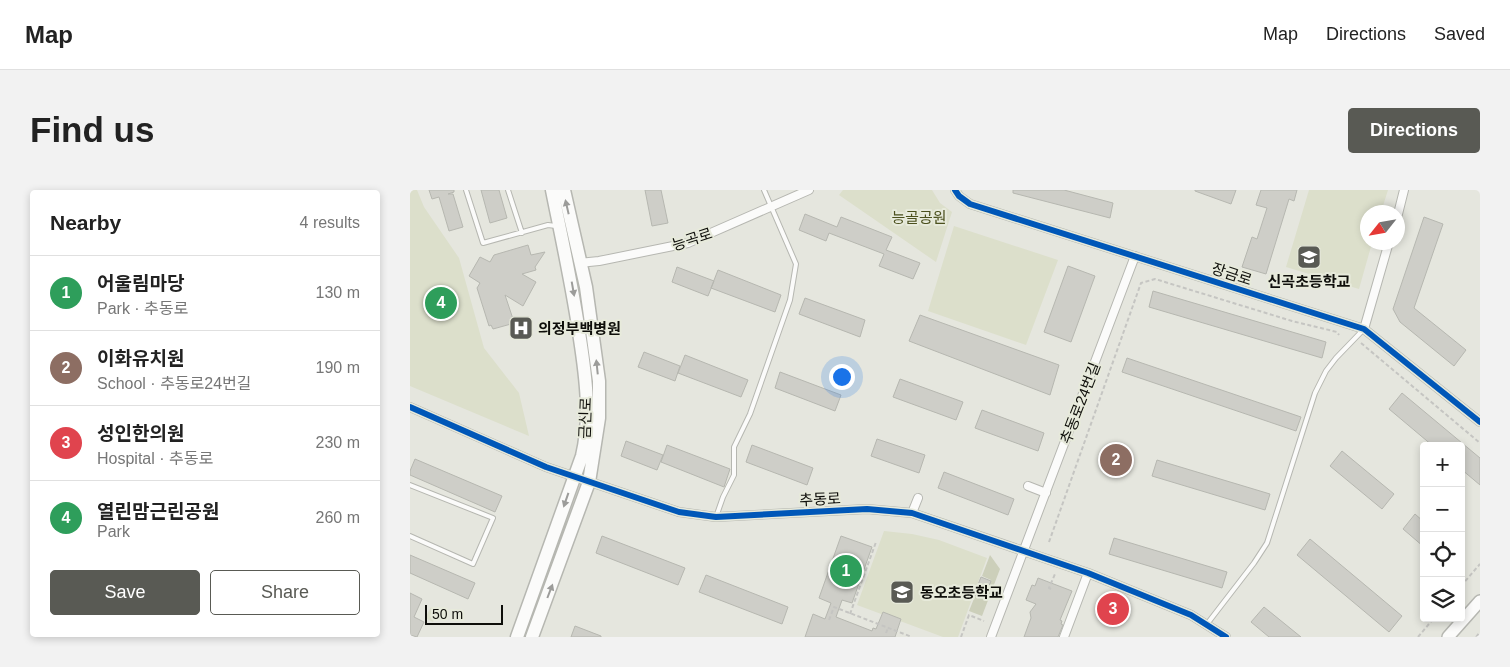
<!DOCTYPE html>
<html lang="en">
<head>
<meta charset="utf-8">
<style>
	body { margin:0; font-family:Helvetica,"Noto Sans KR",sans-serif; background:#f2f2f2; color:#222 }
	.controls { position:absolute; right:15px; bottom:15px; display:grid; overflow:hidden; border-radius:5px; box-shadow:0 2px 8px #0003 }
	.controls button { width:45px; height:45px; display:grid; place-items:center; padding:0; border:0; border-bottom:1px solid #e0e0e0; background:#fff; color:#222; font:25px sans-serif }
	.compass { position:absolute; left:950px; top:15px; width:45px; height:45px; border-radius:50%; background:#fff; box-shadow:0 2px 8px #0003; rotate:239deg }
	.scale { position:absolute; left:15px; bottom:12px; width:78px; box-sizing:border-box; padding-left:5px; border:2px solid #0e0e0a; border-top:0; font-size:14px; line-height:18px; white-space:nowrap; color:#0e0e0a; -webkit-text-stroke:4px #e7eadb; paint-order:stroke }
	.you { position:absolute; left:431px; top:186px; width:18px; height:18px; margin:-12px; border:4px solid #fff; border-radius:50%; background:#1a73e8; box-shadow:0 0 0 8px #1a73e833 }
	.badge { display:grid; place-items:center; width:32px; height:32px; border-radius:50%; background:#595a54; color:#fff; font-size:16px; font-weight:700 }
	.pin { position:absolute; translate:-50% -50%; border:2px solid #fff; box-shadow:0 1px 5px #0006 }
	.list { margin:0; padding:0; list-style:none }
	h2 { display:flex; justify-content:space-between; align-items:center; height:65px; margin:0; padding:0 20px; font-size:21px }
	h2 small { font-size:16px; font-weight:400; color:#767676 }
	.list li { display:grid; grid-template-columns:32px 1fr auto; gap:15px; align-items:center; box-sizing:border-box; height:75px; padding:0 20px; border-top:1px solid #e0e0e0 }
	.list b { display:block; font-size:19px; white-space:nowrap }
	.list p { margin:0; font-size:16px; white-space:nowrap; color:#767676 }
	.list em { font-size:16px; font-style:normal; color:#767676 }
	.actions { display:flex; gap:10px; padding:15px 20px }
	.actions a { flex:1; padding:11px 0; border:1px solid #595a54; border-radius:5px; text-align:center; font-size:18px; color:#595a54 }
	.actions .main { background:#595a54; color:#fff }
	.icon { flex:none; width:28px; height:28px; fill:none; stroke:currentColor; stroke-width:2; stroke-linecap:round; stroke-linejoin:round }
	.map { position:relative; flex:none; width:1070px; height:447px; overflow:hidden; border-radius:5px }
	header { display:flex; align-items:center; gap:30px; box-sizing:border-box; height:70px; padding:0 25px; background:#fff; border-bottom:1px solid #e0e0e0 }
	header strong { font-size:24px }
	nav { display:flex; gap:28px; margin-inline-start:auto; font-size:18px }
	.intro { display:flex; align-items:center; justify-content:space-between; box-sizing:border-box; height:120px; padding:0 30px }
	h1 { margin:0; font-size:35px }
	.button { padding:12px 22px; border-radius:5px; background:#595a54; color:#fff; font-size:18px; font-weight:700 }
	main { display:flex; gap:30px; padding:0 30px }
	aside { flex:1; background:#fff; border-radius:5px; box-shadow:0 2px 8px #0003 }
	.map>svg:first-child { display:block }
	.green { fill:#dcdfcb }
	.forest { fill:#cccfba }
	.building { fill:#cecec8; stroke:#b6b7b0 }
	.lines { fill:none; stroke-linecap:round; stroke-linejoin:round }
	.lane-casing { stroke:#b6b7b1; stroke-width:6 }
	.street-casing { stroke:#b6b7b1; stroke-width:10 }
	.secondary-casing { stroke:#b6b7b1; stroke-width:14 }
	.primary-casing { stroke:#b6b7b1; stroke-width:15 }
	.path { stroke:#c5c5c2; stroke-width:2; stroke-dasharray:4 2.5; stroke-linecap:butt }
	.lane { stroke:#fbfbfa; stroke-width:4 }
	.street { stroke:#fbfbfa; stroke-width:8 }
	.secondary { stroke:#fbfbfa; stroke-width:11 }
	.primary { stroke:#fbfbfa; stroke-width:12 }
	.cycleway-casing { stroke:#e7eadb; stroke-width:9 }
	.cycleway { stroke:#0057b8; stroke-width:6 }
	.oneway { fill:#9c9c9a }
	.labels { text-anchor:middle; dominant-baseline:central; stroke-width:4; stroke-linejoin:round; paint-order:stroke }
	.park-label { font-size:15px; fill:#4b501d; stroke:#e7eadb }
	.street-label { font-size:15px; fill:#0e0e0a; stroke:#e7eadb }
	.poi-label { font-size:15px; font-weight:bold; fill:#0e0e0a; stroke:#e7eadb; text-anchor:start }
</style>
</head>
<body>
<header>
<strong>Map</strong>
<nav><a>Map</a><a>Directions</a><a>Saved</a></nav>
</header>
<div class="intro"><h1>Find us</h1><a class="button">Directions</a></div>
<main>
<aside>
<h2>Nearby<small>4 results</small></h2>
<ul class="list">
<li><span class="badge" style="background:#2e9e5b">1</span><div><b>어울림마당</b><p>Park · 추동로</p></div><em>130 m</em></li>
<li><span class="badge" style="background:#8d6e63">2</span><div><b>이화유치원</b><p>School · 추동로24번길</p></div><em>190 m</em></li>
<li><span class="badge" style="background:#e0444e">3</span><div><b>성인한의원</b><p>Hospital · 추동로</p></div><em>230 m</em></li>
<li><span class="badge" style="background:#2e9e5b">4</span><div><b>열린맘근린공원</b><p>Park</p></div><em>260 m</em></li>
</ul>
<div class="actions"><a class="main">Save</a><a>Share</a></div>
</aside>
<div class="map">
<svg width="1070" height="447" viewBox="0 0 1070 447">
	<rect width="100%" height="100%" fill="#e5e6de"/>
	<!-- green -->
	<path class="green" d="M0,0h7l7,17 35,51 25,90 35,45 10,43 -119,-50z
		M433,0h89l8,13 12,9 -16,50 -97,-67z
		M899,0h79l-7,22h-13v30l4,1 -13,46 -73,-22z
		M544,36l104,34 -32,85 -98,-34z
		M474,341l28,3 27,6 48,18 -29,79h-15l-86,-32z
		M21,417l8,3 -6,12 -8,-4z"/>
	<!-- forest -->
	<path class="forest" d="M580,365l10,14 -18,47 -13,-5 6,-15 9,3 7,-19 -9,-4z"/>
	<!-- building -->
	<path class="building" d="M19,0h25v2l-6,2h5l10,33 -14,4 -10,-34 -7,2z
		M71,0h18l8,28 -17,5z
		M235,0h16l7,33 -16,3z
		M603,0h51l49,13 -3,15 -97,-25z
		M785,0h41l-5,14 -36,-13z
		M851,0h36l-3,11 -5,-2 -23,75 -24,-7 10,-30 5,2 10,-31 -11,-3z
		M395,24l32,13 4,-10 51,20 -6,13 34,13 -7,16 -34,-13 5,-12 -55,-21 -3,8 -27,-11z
		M1014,27l19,7 -29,84 52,42 -12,16 -54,-44 -7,-13z
		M118,55l3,10 14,-3 -10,15 1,3 -14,4 14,8 -13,24 -18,-11 8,24 -3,1 1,4 -18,5 -2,-4 -2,1 -12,-38 3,-5 -11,-7 11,-19 10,5 4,-7z
		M658,76l27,10 -24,66 -27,-10z
		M267,77l37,14 -6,15 -36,-14z
		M308,80l63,25 -6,17 -64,-24z
		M743,101l173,51 -4,16 -173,-51z
		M395,108l60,22 -5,17 -61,-23z
		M510,125l139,50 -9,30 -141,-54z
		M234,162l36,14 -5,15 -37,-14z
		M275,165l63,25 -7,17 -63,-24z
		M717,168l174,59 -5,14 -174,-59z
		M370,182l61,23 -6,16 -60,-23z
		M490,189l63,23 -7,18 -63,-23z
		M992,203l78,65v27l-19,-16v-23h-28l-44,-37z
		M572,220l62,23 -6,18 -63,-23z
		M467,249l48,16 -6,18 -48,-17z
		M216,251l37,14 -6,15 -36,-14z
		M257,255l63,24 -6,18 -63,-25z
		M342,255l61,23 -6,17 -61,-23z
		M932,261l52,43 -12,15 -52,-43z
		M5,269l87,37 -7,16 -85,-37v-4z
		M747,270l113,34 -5,16 -113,-34z
		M534,282l70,27 -6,16 -70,-27z
		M1005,324l9,8v25l-21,-18z
		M192,346l83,32 -7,17 -82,-32z
		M431,346l31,11 -20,56 -10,-3 -6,17 36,14 1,-3 3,1 7,-17 18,7 -6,18h-90l8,-23 12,5 6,-16 -12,-5z
		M704,348l113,34 -5,16 -113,-34z
		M900,349l92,77 -13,16 -92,-77z
		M0,365l65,28 -7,16 -58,-26z
		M296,385l82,32 -6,17 -83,-32z
		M571,387l10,4 -7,17 -10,-3z
		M628,388l34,13 -12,29 2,1 -1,3 2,1 -5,12h-34l7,-19 -1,-6 6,-8 -10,-4 6,-15 3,1z
		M0,403l12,6 -8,18 10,5 -7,15 -7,-2z
		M854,417l37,30h-32l-18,-15z
		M165,436l26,10v1h-30z"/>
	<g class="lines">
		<!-- lane casing -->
		<g class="lane-casing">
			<path id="lane" d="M56,0l17,53 65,-18 8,1
				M98,0l14,43
				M0,295l83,33 -20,46 -63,-28
				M306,327l7,-20 11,-22v-28l16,-33 40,-114 6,-36 -32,-74
				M797,434l47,-61 13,-20 48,-150 11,-22 10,-13 28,-29"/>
		</g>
		<!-- street casing -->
		<g class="street-casing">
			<path id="street" d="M545,0l4,6 11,8 394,125 116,93
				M988,24l6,-24
				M169,73l20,-2 89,-18 121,-53
				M954,139l25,-87
				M0,217l136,60 133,45 37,5 151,-8 45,4 176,60 103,42 35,22
				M618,296l18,7
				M502,323l6,-15
				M581,447l144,-381
				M654,447l24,-64"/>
		</g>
		<!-- secondary casing -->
		<g class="secondary-casing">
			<path id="secondary" d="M1038,447l32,-36"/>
		</g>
		<!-- primary casing -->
		<g class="primary-casing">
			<path id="primary" d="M107,447l65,-181c9,-38 4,-78 -2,-117 -7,-50 -18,-99 -28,-149
				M122,447l57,-155 10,-64v-37l-13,-94 -22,-97"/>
		</g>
		<!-- path -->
		<path class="path" d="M951,153l119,100
			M639,352l92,-259 14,-4 137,42 45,11 2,3
			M1051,396l19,-22
			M641,399l-2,-1 6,-14
			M440,424l26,-72
			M419,430l5,-13 78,30
			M476,443l2,-5
			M551,447l8,-22 15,6
			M1008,447l16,-19
			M1066,447l4,-5"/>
		<!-- lane -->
		<use href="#lane" class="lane"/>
		<!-- street -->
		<use href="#street" class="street"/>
		<!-- secondary -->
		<use href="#secondary" class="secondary"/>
		<!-- primary -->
		<use href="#primary" class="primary"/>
		<!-- cycleway casing -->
		<g class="cycleway-casing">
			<path id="cycleway" d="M545,0l4,6 11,8 394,125 116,93
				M0,217l136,60 133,45 37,5 151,-8 45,4 176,60 103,42 35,22"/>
		</g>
		<!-- cycleway -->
		<use href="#cycleway" class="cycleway"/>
	</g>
	<!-- one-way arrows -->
	<defs><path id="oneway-solid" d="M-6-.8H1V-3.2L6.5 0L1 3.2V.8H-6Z" transform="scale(1.25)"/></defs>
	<g class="oneway">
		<use href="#oneway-solid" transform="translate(157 17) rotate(-103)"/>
		<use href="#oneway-solid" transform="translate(163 99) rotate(80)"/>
		<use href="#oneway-solid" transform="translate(187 177) rotate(-96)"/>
		<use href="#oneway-solid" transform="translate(156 310) rotate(109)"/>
		<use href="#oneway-solid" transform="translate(140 401) rotate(-69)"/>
	</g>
	<!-- icons -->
	<defs>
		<g id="school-square" transform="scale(1.25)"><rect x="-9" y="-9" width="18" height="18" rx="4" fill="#595a54" stroke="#e7eadb"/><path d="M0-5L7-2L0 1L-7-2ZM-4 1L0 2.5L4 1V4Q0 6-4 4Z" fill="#fff"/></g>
		<g id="hospital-square" transform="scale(1.25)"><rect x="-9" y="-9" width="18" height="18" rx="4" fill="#595a54" stroke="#e7eadb"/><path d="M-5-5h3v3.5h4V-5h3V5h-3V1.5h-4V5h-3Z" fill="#fff"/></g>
	</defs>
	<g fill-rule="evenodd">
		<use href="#school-square" x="899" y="67"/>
		<use href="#hospital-square" x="111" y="138"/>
		<use href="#school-square" x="492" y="402"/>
	</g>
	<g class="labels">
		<!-- park labels -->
		<g class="park-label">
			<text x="509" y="27">능골공원</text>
		</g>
		<!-- street labels -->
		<g class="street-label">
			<text transform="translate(282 49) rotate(-18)">능곡로</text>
			<text transform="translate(822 84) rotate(18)">장금로</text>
			<text transform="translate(670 213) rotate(-69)">추동로24번길</text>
			<text transform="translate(175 228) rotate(-88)">금신로</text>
			<text transform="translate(410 309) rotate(-3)">추동로</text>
		</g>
		<!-- poi labels -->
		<g class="poi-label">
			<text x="899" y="91" text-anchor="middle">신곡초등학교</text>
			<text x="128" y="138">의정부백병원</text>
			<text x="510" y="402">동오초등학교</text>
		</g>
	</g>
</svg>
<div class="controls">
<button>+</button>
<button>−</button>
<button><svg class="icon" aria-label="locate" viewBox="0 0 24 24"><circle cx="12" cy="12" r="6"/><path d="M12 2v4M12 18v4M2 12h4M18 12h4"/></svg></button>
<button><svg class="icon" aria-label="layers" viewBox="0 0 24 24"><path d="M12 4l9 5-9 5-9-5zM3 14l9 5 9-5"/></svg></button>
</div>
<svg class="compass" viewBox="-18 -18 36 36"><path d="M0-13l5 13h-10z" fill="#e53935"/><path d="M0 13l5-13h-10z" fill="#767676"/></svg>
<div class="scale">50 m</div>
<div class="you"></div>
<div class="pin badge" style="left:436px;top:381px;background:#2e9e5b">1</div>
<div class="pin badge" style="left:706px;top:270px;background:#8d6e63">2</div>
<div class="pin badge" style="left:703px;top:419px;background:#e0444e">3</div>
<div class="pin badge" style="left:31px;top:113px;background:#2e9e5b">4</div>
</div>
</main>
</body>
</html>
